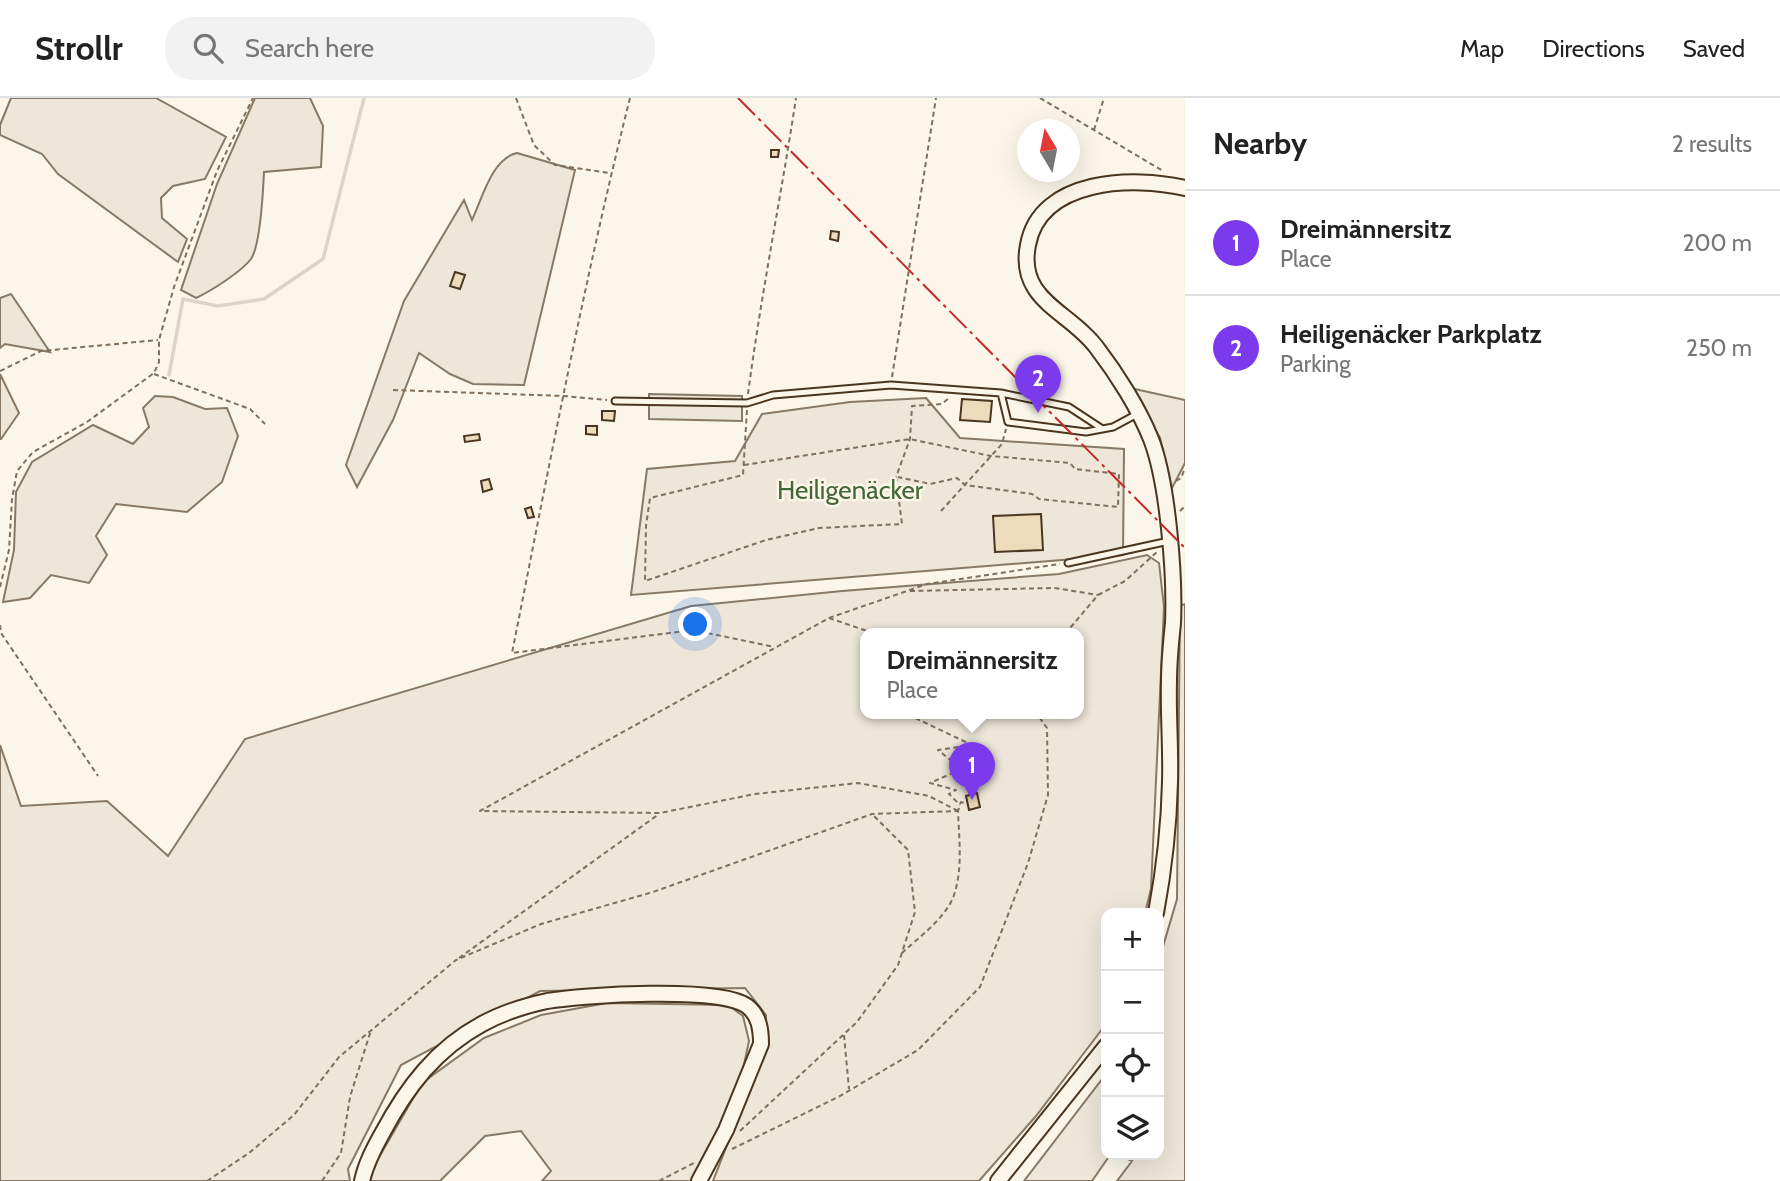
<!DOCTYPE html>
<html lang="en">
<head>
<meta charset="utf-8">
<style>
	body { margin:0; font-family:Cabin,sans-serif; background:#f2f2f2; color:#222 }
	.controls { position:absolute; right:21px; bottom:21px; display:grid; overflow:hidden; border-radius:14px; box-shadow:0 7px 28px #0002 }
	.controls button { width:63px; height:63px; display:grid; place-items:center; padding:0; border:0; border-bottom:2px solid #e0e0e0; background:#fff; color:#222; font:35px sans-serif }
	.compass { position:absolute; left:1017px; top:21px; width:63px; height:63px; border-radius:50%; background:#fff; box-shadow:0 7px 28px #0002; rotate:350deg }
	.you { position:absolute; left:696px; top:527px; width:24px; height:24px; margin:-18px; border:5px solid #fff; border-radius:50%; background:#1a73e8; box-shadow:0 0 0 10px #1a73e833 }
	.badge { display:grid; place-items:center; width:46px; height:46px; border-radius:50%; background:#7c3aed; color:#fff; font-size:23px; font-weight:700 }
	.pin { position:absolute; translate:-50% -58px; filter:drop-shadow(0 2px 4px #0008) }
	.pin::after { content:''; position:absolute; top:37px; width:24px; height:21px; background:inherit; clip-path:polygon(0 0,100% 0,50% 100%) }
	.popup { position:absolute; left:860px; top:530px; width:224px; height:91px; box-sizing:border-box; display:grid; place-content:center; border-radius:14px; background:#fff; filter:drop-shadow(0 2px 5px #0005); font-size:23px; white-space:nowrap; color:#767676 }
	.popup b { font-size:26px; color:#222 }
	.popup::after { content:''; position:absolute; left:50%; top:100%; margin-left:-14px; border:14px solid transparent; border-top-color:#fff }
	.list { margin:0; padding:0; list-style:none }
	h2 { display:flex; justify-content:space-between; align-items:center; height:91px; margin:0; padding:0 28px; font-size:30px }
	h2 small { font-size:23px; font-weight:400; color:#767676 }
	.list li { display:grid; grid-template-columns:46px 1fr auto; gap:21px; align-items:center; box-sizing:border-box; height:105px; padding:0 28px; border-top:2px solid #e0e0e0 }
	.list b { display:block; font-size:26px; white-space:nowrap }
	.list p { margin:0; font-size:23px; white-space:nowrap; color:#767676 }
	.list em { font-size:23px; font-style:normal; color:#767676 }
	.icon { flex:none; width:38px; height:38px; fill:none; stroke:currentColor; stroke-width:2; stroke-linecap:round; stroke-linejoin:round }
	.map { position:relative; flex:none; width:1185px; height:1083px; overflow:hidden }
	header { display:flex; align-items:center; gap:42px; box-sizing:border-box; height:98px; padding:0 35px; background:#fff; border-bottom:2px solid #e0e0e0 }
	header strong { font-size:33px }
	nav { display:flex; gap:38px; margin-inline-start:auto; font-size:24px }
	.search { width:490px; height:63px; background:#f2f2f2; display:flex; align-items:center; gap:18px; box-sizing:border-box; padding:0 24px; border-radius:28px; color:#767676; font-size:26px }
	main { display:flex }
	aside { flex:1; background:#fff }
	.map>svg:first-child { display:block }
	.green { fill:#ede6d9; stroke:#887966; stroke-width:2; fill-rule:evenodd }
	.parking { fill:#ede7d9; stroke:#887966; stroke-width:2 }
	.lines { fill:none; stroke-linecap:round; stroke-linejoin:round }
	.stream { stroke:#dcd4c6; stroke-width:3.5 }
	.building { fill:#ecdcbc; stroke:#4a3520; stroke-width:2 }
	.lane-casing { stroke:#4a3520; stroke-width:9 }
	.secondary-casing { stroke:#4a3520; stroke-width:18 }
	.path { stroke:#7f6f5c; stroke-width:2; stroke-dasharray:5 3.5; stroke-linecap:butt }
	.lane { stroke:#fbf6e9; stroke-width:5 }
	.secondary { stroke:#fbf6e9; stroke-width:14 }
	.power { stroke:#c62828; stroke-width:2; stroke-dasharray:24 5 3.5 5; stroke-linecap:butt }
	.labels { text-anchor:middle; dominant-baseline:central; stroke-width:5; stroke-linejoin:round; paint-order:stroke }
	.park-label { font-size:26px; fill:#436837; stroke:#fbf6e9 }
</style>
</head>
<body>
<header>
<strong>Strollr</strong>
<div class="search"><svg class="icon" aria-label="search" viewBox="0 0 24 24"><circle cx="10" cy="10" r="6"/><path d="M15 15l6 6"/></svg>Search here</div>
<nav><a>Map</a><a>Directions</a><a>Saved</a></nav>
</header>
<main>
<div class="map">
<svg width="1185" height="1083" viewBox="0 0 1185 1083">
	<rect width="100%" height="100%" fill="#fbf6e9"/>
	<!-- green -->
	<path class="green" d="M11,0h145l70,39 -21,42 -32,7 -12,12 1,20 25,21 -9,23 -120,-88 -16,-20 -42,-19v-10z
		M255,0h55l13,28 -2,41 -57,5c-1,19 -3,72 -13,87 -10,13 -40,32 -55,39l-15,-8 36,-106z
		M517,55l58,17 -51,215 -51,-1 -23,-10 -31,-21 -26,67 -36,67 -11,-22 58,-164 60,-101 8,20c10,-21 20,-62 45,-67z
		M11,196l39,58 -45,-8 -5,4v-50z
		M0,276l19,39 -18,26h-1z
		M1130,290l55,12v63l-13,25 -12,-50z
		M155,298l18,1 32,12 22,-1 11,28 -16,46 -35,30 -71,-8 -20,32 11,19 -18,28 -38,-8 -21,23 -27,4 11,-52 2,-58 16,-30 61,-37 40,19 16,-17 -6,-19z
		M926,300l34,40 164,11 -1,106 -492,40 16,-126 88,-8 27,-47 88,-12z
		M1147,457l12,8 5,44 -13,282 -6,24h-39v111l-70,92 -57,65h-266l53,-136v-30l-21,-27 -205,3 -139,74 -53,104 2,12h-350v-436l21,61 86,-5 61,55 77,-117 446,-133 151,-15 217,-17zM865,536h214v80h-214z
		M1185,506v577h-68l15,-20 -13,-6h40v-195l18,-61 3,-293z
		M607,905l121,2 15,11 6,25 -9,42 -46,98h-152l9,-10 -30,-40 -36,5 -45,45h-70l1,-10 51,-88 62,-45 57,-23z
		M1106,976v81h4l-18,26h-68z"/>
	<!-- parking -->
	<path class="parking" d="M649,296l93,2v25l-93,-2z"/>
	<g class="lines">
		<!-- stream -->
		<path class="stream" d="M169,277l14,-76 35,7 46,-7 59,-40 41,-161"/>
	</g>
	<!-- building -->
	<path class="building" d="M771,52h8l-1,7h-7z
		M831,133l8,1 -1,9 -8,-2z
		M455,174l10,3 -5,14 -10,-3z
		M962,301l30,2 -2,21 -30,-2z
		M602,313h13l-1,10 -12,-1z
		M586,328h11v9l-11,-1z
		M479,336l1,6 -15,2 -1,-6z
		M489,381l3,10 -9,3 -2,-11z
		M531,409l3,10 -6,1 -3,-9z
		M1041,416l2,36 -48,2 -2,-36z
		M977,695l3,14 -11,3 -3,-14z"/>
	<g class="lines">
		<!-- lane casing -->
		<g class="lane-casing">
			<path id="lane" d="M1001,295l7,29 78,10 27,-5 26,-14
				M615,303l132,2 26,-8 118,-10 110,8 68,14 32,21
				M1068,465l101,-22"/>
		</g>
		<!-- secondary casing -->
		<g class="secondary-casing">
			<path id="secondary" d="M1156,815c8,-43 13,-87 14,-131 1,-34 -2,-68 -1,-101 0,-20 2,-39 4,-58 2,-48 -5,-140 -22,-184 -12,-30 -34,-65 -54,-91 -27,-37 -80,-47 -69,-103 12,-67 106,-69 157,-57
				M362,1083c4,-18 12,-33 21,-49 24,-45 53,-83 99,-108 20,-11 42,-18 65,-23 35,-6 173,-15 200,5 12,9 14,23 14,38l-35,86 -27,51
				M998,1083l108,-135"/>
		</g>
		<!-- path -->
		<path class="path" d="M516,0l18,47 21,20 55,8
			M630,0c-46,183 -81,369 -118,555l181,-23 81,17
			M1040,0l123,73
			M1094,32l10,-32
			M0,273l41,-20 117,-11
			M154,276l96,35 15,15
			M892,279l44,-279
			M393,292l171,6 43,4
			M748,296c13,-99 33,-197 48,-296
			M747,312l-4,65 -93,23 -4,28 -1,55 121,-41 53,-12 83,-4 -6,-47 14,-38 2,-33 30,-2 7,-6
			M744,367l166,-26 81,17 79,7 5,6 44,5 -1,33 -79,-8 -7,-5 -67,-9 -8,-7 -27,6 -32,-7
			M1176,383l5,-3 4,-10
			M941,413l61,-67 4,-15
			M1180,413l5,-5
			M0,489l9,-37 3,-51 5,-28 16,-19 54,-30 67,-49 5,-11v-22l15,-53 43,-116 36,-73
			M910,493l145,-3 43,7
			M829,520l47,16
			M0,527l1,8 97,143
			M1065,536l33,-39 27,-14 32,-29
			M914,616l-3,2 61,29 -34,5 24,19 -32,14 26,7 -7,4 11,11
			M960,706l1,-2 6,2
			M958,713l-29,-15 -71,-13 -103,11 -95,19 -180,-2 349,-193 98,-34 133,-20
			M902,855c17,-16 44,-35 52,-58 9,-27 5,-56 4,-84l2,-6
			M459,860l200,-144
			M844,937l5,54
			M740,1033l117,-109 41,-57 17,-53 -7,-62 -34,-34
			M732,1051l108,-53 78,-46 62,-63 48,-124 20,-68 -1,-67 -10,-14
			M207,1083l42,-28 45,-38 45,-58 117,-97 85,-36 112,-32 219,-78 85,-3
			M322,1083l19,-28 9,-56 21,-67
			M659,1083l35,-18"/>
		<!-- lane -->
		<use href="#lane" class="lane"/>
		<!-- secondary -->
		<use href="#secondary" class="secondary"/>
		<!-- power -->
		<path class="power" d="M738,0l447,450"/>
	</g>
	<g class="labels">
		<!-- park labels -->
		<g class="park-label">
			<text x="850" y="392">Heiligenäcker</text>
		</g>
	</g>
</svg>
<div class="controls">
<button>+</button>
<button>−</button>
<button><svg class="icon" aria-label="locate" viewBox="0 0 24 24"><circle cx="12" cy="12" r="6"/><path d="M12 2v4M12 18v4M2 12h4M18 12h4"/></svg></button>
<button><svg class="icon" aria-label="layers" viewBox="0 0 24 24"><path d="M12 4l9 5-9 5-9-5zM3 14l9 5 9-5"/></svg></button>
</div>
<svg class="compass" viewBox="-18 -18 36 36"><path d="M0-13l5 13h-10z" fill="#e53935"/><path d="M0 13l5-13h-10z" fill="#767676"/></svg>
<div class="you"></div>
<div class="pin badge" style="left:972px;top:702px">1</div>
<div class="popup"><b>Dreimännersitz</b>Place</div>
<div class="pin badge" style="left:1038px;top:315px">2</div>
</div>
<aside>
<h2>Nearby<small>2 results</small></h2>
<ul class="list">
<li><span class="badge">1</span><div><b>Dreimännersitz</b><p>Place</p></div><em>200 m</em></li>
<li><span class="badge">2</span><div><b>Heiligenäcker Parkplatz</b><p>Parking</p></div><em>250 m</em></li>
</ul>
</aside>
</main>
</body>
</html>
